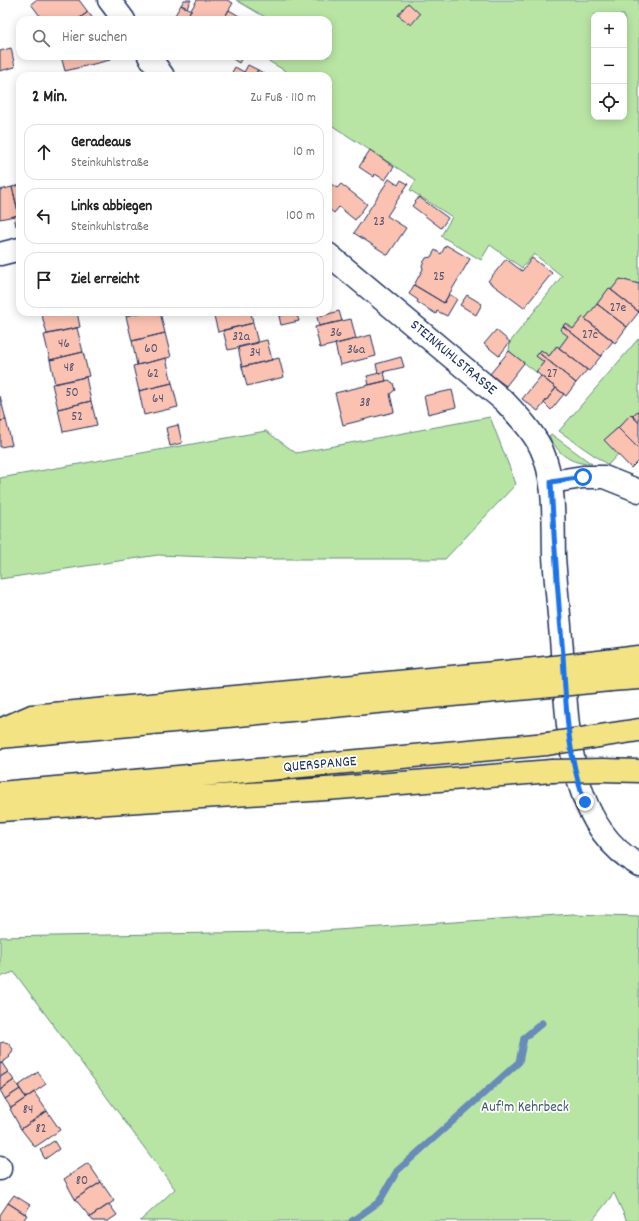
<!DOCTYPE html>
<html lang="de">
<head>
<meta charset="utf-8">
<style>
	body { margin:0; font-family:Dekko,sans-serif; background:#f6f6f6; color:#222 }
	.controls { position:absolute; right:12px; top:12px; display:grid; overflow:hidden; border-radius:8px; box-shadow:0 2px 10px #0003 }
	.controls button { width:36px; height:36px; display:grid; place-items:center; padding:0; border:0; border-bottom:1px solid #e0e0e0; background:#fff; color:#222; font:20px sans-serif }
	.stop { position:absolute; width:12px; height:12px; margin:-9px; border:3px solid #1a73e8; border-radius:50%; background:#fff }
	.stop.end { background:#1a73e8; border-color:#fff; box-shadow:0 1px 4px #0008 }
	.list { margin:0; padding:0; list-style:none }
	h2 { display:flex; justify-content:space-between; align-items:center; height:52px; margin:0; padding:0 16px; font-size:17px }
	h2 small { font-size:13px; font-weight:400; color:#767676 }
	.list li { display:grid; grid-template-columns:26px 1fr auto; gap:12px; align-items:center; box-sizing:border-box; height:56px; margin:0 8px 8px; padding:0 8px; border:1px solid #e0e0e0; border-radius:12px }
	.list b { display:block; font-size:15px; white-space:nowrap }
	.list p { margin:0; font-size:13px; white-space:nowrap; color:#767676 }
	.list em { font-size:13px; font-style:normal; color:#767676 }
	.icon { flex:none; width:22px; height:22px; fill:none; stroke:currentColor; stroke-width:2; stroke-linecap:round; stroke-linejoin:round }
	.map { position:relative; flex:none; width:639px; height:1221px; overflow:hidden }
	.search { position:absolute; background:#fff; box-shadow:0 2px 10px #0003; left:16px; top:16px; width:316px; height:44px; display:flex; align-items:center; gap:10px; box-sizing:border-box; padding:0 14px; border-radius:12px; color:#767676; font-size:15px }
	.panel { position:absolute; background:#fff; box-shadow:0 2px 10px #0003; left:16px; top:72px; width:316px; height:244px; border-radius:12px }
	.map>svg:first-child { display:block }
	.green { fill:#b8e5a4; stroke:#6a8a81; fill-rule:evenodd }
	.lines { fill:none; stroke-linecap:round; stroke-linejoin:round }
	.stream { stroke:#688bb9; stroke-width:7 }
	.building { fill:#fbc2b2; stroke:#1b2f5e }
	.minor-casing { stroke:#1b2f5e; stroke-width:25 }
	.highway-casing { stroke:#1b2f5e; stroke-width:25 }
	.minor { stroke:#fff; stroke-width:22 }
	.highway { stroke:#f4e382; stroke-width:22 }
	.highway-bridge-casing { stroke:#1b2f5e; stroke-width:25; stroke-linecap:butt }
	.highway-bridge { stroke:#f4e382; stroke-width:22 }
	.route { stroke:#1a73e8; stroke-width:5 }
	.labels { text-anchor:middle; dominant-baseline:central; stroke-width:3.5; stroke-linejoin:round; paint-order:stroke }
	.number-label { font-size:13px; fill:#535473 }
	.street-label { font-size:15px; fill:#1b2f5e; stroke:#fff }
	.park-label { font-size:15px; fill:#425c70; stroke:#fff }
</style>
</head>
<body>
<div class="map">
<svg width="639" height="1221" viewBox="0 0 639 1221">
	<rect width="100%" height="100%" fill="#fff"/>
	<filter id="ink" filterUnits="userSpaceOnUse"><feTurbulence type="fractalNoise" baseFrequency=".025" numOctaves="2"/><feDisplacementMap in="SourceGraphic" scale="8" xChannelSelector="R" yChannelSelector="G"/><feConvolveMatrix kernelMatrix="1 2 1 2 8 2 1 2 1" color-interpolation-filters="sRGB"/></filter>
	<g filter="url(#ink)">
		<!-- green -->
		<path class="green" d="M236,0h403v284l-19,-5 -9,11 -2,-1 -24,30 -2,-2 -10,12 -8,-6 -2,3 5,10 -9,12 -3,-2 -7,10 -8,-6 -5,6 8,6 -8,10 -27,-21 1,-9 52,-66 -28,-22 -12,14 -32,-23 -9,15 -40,-24 11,-19 -42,-27 6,-10 -88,-57v-47h-34l-34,-20h68v-36h-58zM594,15h30v102h-30z
			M639,338v72l-7,6 -1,-1 -26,25 13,14 -10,11 -49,-34z
			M490,417l26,67 -71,75h-188l-99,-4 -158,24v-101l266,-47 30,22z
			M551,434l41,30c-21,0 -33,-9 -43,-28z
			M572,914l67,2v305h-12l-13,-28 -22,28h-452l35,-32 -161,-217 -14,5v-40l322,-6z"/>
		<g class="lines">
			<!-- stream -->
			<path class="stream" d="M352,1221l27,-19 18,-31 122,-109 5,-24 18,-15"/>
		</g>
		<!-- building -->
		<path class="building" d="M36,0h43l9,12 -11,8h-34l-12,-16z
			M184,0h7l-4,8 -6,-3z
			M197,0h30l6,3 -10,17h-38z
			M408,3l12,11 -9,11 -13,-10z
			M181,5l10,5 -6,10h-13z
			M229,10l17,10h-23z
			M88,12l6,8h-17z
			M11,48l4,19 -15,4v-20z
			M59,56h52l1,1 -2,3 -45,11 -3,-11z
			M228,56h15l-4,7z
			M248,65l10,5 -4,6h-12z
			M235,67l9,5 -2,4h-12z
			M258,70l10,6h-14z
			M370,150l24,17 -9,13 -10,-6 -1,3 -15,-10z
			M389,179l9,6 3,-5 7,4 -21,32 19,12 -18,27 -34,-22z
			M328,182l9,6 4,-4 26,20 -12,16 -16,-13 -5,6 -6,-5z
			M20,185v30h-1l-7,-28z
			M12,187l7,28 -19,4v-29z
			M419,197l29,21 -7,10 -29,-22z
			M19,215l1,10 -4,1 -2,-10z
			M446,245l24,14 -26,44 -30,-18 9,-16 -1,-4 4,-7 5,-1 4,-7 6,4z
			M532,258l20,15 -28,35 -36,-27 18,-22 16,12z
			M620,279l19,5v28l-28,-22z
			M414,285l30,18 5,-9 8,5 -10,17 -10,-5 -1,3 -19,-12 1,-2 -9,-6z
			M609,288l30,24 -12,15 -30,-23z
			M467,295l15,9 -6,11 -16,-10z
			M597,304l30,23 -12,16 -30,-24z
			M339,311l3,10 -23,5 -2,-9z
			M41,312h36l3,15 -33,7z
			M144,312h16l5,21 -33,8 -6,-25z
			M213,312h38l2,11 -35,9z
			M296,312l3,9 -18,4 -2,-9z
			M583,317l30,24 -12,15 -38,-30 3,-3 7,6z
			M351,319l5,20 -36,9 -5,-21z
			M253,323l5,20 -30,7 -5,-20z
			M563,326l38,30 -12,15 -30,-23 9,-12 -8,-6z
			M77,328l6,24 -33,8 -6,-25z
			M496,330l14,12 -11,14 -15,-12z
			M165,333l6,24 -34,8 -5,-24z
			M371,335l5,21 -36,9 -5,-21z
			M267,340l5,20 -30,7 -4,-20z
			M557,346l30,24 -11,13 -37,-30 2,-3 8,6z
			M509,351l15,12 -18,23 -16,-12z
			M83,352l6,24 -34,8 -5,-24z
			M539,353l37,30 -10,13 -30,-24 8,-10 -8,-6z
			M401,357l3,10 -26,6 -2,-9z
			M166,358l6,25 -33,8 -6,-25z
			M279,358l5,19 -37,9 -5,-19z
			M384,372l2,9 -17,4 -2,-9z
			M541,376l15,12 -18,23 -16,-12z
			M86,377l5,24 -33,8 -6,-25z
			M389,380l4,3 2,7 -5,4 4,18 -51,13 -8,-32z
			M172,383l6,24 -34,8 -5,-24z
			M556,388l8,6 -13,16 -7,-7z
			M452,390l4,17 -28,7 -4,-18z
			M0,396l6,24 -6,1z
			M91,401l6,24 -34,7 -5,-23z
			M639,410v13l-7,-7z
			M631,414l8,9v26l-21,-21z
			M6,420l6,25 -12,2v-26z
			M178,425l4,18 -12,3 -4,-18z
			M618,428l21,21v11l-8,8 -27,-28z
			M4,1042l4,1 5,6 -1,4 -3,3 1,1 -10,7v-21z
			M2,1063l6,9 -8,5v-13z
			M8,1072l6,8 -14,10v-13z
			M38,1072l8,12 -20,14 -8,-12z
			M14,1080l6,9 -15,10 -5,-9z
			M20,1089l6,9 -15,10 -6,-9z
			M34,1092l13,19 -26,18 -11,-20z
			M47,1111l13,19 -25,17 -14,-18z
			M54,1141l5,8 -14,10 -5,-9z
			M88,1163l13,19 -26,17 -11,-20z
			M101,1182l13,19 -24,16 -15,-18z
			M14,1195l16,10 -5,9 -17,-11z
			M8,1203l19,12 -4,6h-23v-6z
			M109,1204l8,11 -9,6h-15l-3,-4z"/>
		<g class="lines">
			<!-- minor casing -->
			<g class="minor-casing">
				<path id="minor" d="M109,0l15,20
					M149,56l14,20
					M0,254l20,-5
					M328,254l176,147c14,15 28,29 37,47 15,33 12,73 13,108 2,32 6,64 8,96 6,72 5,173 77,213
					M551,482l32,-5h21l35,14
					M0,1167v2"/>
			</g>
			<!-- highway casing -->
			<g class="highway-casing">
				<path id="highway" d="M607,661l32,-4
					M610,680l29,-2
					M0,730l32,-14 504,-47
					M0,737l540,-50
					M593,737l46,-7
					M603,770l36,1
					M0,793l547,-49
					M0,810l326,-21 226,-18"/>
			</g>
			<!-- minor -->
			<use href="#minor" class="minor"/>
			<!-- highway -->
			<use href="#highway" class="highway"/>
			<!-- highway-bridge casing -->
			<g class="highway-bridge-casing">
				<path id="highway-bridge" d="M536,669l71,-8
					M540,687l70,-7
					M547,744l46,-7
					M552,771l51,-1"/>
			</g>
			<!-- highway-bridge -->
			<use href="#highway-bridge" class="highway-bridge"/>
		</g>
	</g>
	<g class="lines" filter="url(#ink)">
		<!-- route -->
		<path class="route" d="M583,477l-32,5c3,58 7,115 12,173 3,49 4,101 22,147"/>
	</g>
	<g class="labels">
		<!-- number labels -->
		<g class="number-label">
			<text x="379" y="222">23</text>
			<text x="439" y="277">25</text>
			<text x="618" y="308">27e</text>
			<text x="336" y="333">36</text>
			<text x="590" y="335">27c</text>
			<text x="241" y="337">32a</text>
			<text x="64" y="344">46</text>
			<text x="151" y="349">60</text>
			<text x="356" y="350">36a</text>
			<text x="255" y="353">34</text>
			<text x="69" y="368">48</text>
			<text x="153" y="374">62</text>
			<text x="552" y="374">27</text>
			<text x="72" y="393">50</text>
			<text x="158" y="399">64</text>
			<text x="365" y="403">38</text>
			<text x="77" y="417">52</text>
			<text x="28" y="1110">84</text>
			<text x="41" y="1129">82</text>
			<text x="82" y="1181">80</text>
		</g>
		<!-- street labels -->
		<g class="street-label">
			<text transform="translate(453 358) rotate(40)">STEINKUHLSTRASSE</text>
			<text transform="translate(320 765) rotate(-5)">QUERSPANGE</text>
		</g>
		<!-- park labels -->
		<g class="park-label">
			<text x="525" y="1108">Auf'm Kehrbeck</text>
		</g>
	</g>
</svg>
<div class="controls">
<button>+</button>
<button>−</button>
<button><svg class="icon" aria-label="locate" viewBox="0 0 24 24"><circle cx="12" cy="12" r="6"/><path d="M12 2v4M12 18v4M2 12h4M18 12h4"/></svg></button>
</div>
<div class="stop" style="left:583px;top:477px"></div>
<div class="stop end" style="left:585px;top:802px"></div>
<div class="search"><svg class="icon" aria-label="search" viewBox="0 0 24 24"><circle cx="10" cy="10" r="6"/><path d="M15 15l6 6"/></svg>Hier suchen</div>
<section class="panel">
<h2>2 Min.<small>Zu Fuß · 110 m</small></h2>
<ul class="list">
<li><svg class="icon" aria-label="ahead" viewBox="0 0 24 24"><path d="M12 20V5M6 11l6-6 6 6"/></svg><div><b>Geradeaus</b><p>Steinkuhlstraße</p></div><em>10 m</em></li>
<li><svg class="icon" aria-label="left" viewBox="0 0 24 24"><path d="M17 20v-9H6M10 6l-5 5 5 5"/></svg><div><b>Links abbiegen</b><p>Steinkuhlstraße</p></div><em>100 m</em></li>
<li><svg class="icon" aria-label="arrive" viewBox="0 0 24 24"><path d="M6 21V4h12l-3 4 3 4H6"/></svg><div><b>Ziel erreicht</b></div></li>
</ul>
</section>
</div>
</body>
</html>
